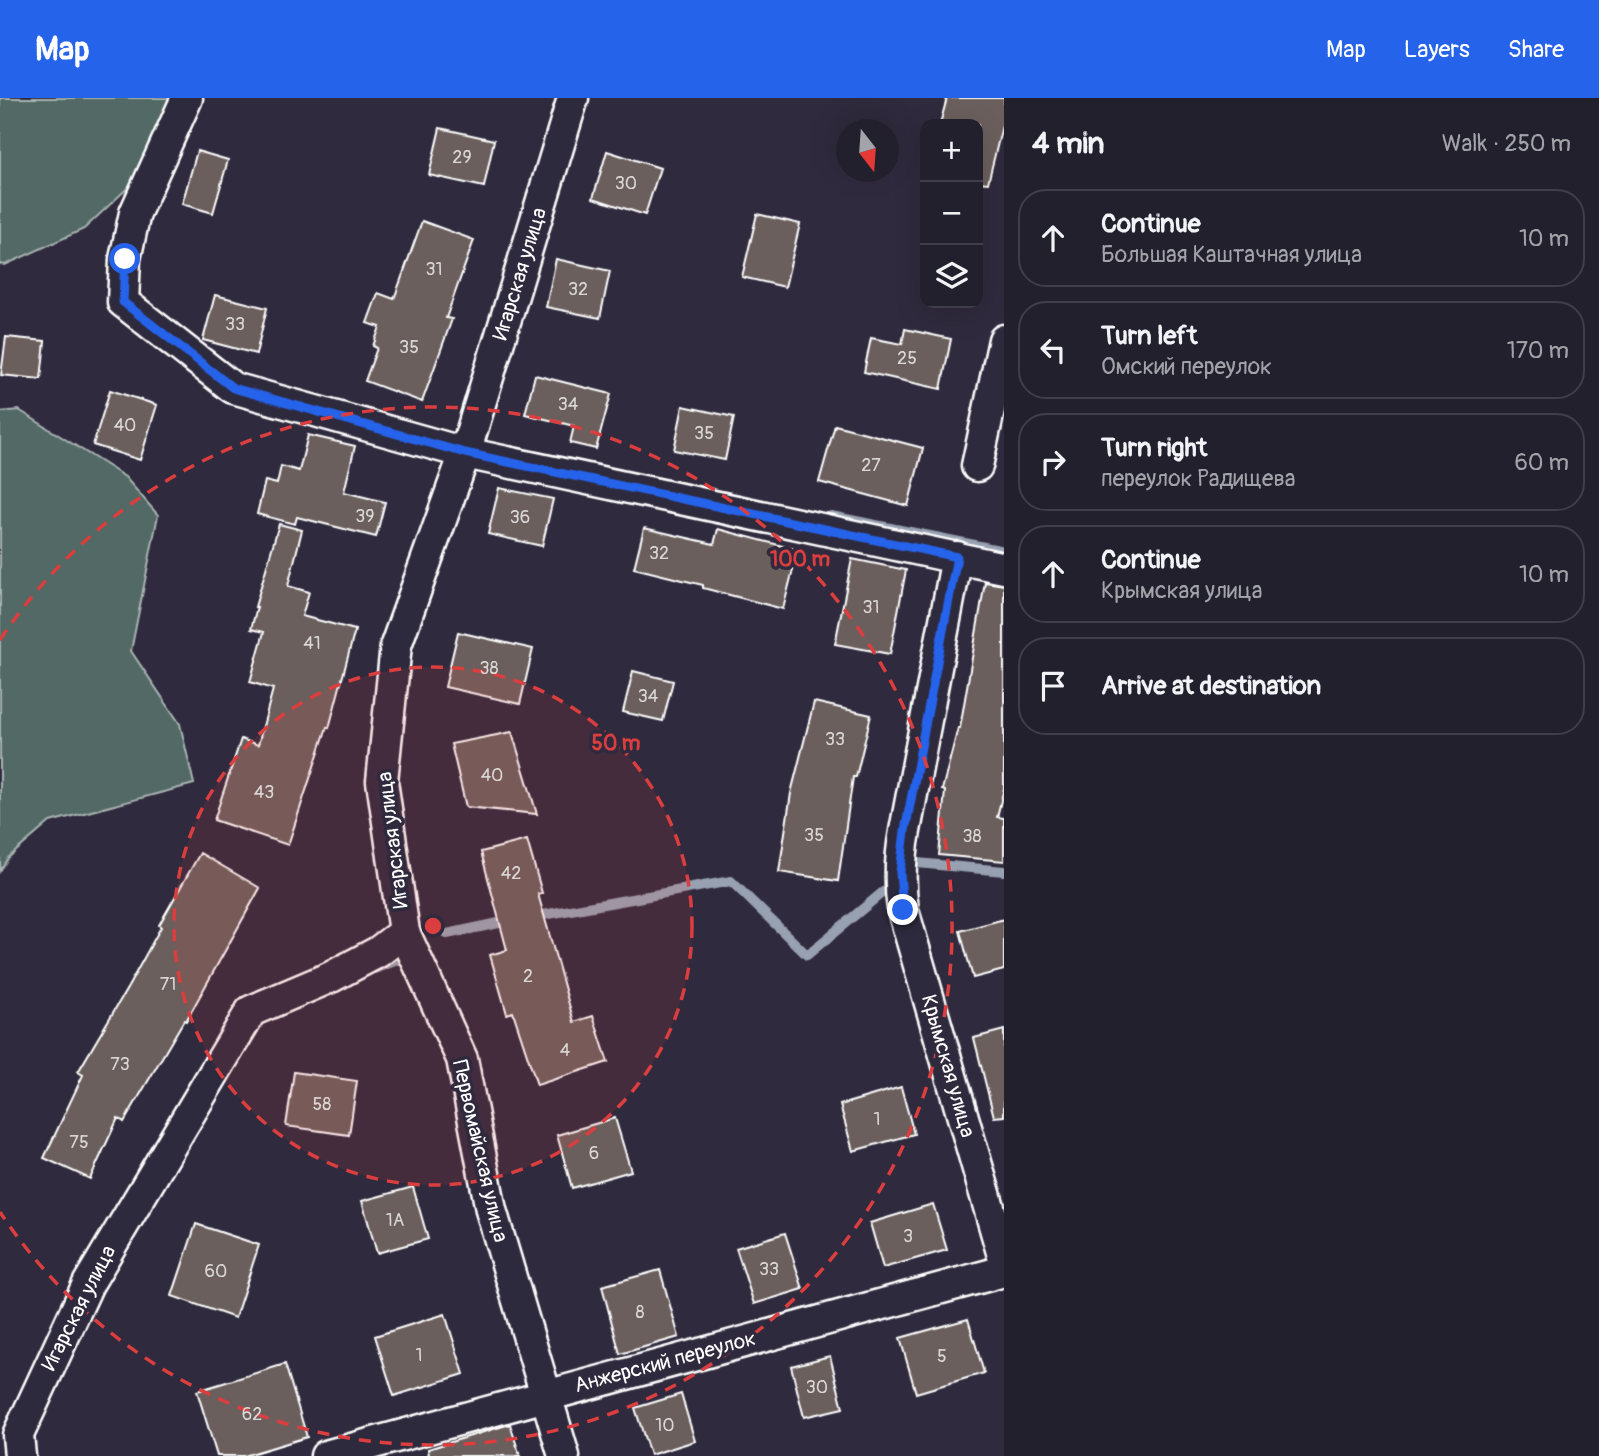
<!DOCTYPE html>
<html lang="en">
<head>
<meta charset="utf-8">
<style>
	body { margin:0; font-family:Pangolin,sans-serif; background:#2b2836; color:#f1f3f6 }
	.controls { position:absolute; right:21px; top:21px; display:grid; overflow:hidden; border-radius:14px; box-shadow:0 7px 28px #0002 }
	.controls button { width:63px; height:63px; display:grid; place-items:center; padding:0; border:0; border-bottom:2px solid #403e4a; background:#23202e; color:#f1f3f6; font:35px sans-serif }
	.compass { position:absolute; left:836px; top:21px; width:63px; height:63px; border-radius:50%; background:#23202e; box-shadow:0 7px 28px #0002; rotate:163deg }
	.stop { position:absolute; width:21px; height:21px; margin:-16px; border:5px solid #2563eb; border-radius:50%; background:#fff }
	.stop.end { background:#2563eb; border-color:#fff; box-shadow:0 2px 7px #0008 }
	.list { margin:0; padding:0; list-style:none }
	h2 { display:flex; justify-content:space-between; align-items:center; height:91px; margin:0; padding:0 28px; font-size:30px }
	h2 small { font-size:23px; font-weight:400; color:#a3a3aa }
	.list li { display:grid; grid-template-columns:46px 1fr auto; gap:21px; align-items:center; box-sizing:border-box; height:98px; margin:0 14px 14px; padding:0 14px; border:2px solid #403e4a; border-radius:28px }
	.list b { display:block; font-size:26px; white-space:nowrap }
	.list p { margin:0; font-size:23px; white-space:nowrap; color:#a3a3aa }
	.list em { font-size:23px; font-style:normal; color:#a3a3aa }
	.icon { flex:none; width:38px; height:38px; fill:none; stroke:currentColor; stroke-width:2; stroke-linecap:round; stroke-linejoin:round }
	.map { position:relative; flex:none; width:1004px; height:1358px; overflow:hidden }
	header { display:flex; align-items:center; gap:42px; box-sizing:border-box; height:98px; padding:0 35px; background:#2563eb; color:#fff }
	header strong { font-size:33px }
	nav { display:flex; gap:38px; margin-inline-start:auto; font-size:24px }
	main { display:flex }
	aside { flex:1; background:#23202e }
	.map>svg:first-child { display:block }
	.green { fill:#526965; stroke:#a8b4b2; stroke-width:2 }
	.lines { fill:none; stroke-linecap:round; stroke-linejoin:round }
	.stream { stroke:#98a1b1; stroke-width:10 }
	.building { fill:#6b5f5b; stroke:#fff; stroke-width:2 }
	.street-casing { stroke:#fff; stroke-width:35 }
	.street { stroke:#2f2a3d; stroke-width:30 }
	.route { stroke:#2563eb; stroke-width:9 }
	.ring { fill:none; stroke:#da3e3e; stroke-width:3.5; stroke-dasharray:12 9 }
	.labels { text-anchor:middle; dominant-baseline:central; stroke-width:7; stroke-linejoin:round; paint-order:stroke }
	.number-label { font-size:18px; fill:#dad7d6 }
	.street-label { font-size:21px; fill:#fff; stroke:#2f2a3d }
	.centre { fill:#da3e3e; stroke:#2f2a3d; stroke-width:3.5 }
	.ring-label { font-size:21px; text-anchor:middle; font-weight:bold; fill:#da3e3e; stroke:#2f2a3d; stroke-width:7; stroke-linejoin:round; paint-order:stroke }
</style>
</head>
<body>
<header>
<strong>Map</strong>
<nav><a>Map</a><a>Layers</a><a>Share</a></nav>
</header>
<main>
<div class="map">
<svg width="1004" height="1358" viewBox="0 0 1004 1358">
	<rect width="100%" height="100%" fill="#2f2a3d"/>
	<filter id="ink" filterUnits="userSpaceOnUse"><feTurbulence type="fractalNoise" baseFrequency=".0143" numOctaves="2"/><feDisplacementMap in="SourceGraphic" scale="14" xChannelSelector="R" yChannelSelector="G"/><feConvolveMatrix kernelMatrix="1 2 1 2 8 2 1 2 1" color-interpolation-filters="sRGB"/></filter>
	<g filter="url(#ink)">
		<!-- green -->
		<path class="green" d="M0,0h172l-38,84 -50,47 -79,36 -5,-1z
			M19,312l106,67 33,38 -27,136 49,73 14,60 -144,38 -42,36 -8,13v-459z"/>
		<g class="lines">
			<!-- stream -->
			<path class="stream" d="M831,418l173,35
				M917,765l87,8
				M532,819l199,-36 76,74 76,-63
				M447,836l66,-14
				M374,871l31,-12"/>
		</g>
		<!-- building -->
		<path class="building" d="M947,0h57v20l-16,65 -10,-1v-58h-38z
			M440,30l54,12 -10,47 -55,-12z
			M197,53l31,9 -15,53 -31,-9z
			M607,53l53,17 -15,47 -52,-17z
			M757,116l43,10 -15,63 -43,-10z
			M422,123l52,19 -28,78 6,1 -30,83 -57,-21 12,-33 -4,-2 7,-19 -13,-4 11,-30 16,6z
			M556,161l54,12 -10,47 -54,-11z
			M215,197l52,13 -11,46 -53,-14z
			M905,231l46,10 -10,50 -77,-17 7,-34 31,6z
			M6,239l39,4 -4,38 -40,-4z
			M535,277l76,19 -15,55 -26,-6 4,-17 -49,-12z
			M110,292l47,15 -17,55 -47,-15z
			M683,308l51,11 -9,43 -51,-10z
			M835,327l88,23 -15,58 -89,-24z
			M308,337l47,11 -11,46 41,10 -9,35 -79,-20 -2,7 -38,-10 8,-33 12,3 4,-18 18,5z
			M499,390l54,11 -11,47 -54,-12z
			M279,426l23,6 -14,56 21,6 -7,24 53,14 -26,98 -2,-1 -39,118 -74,-25 27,-81 17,6 15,-56 -23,-7 14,-50 -13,-3 6,-22h-2z
			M644,430l70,16 4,-15 80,21 -15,59 -80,-21v-3l-69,-17z
			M852,461l54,11 -16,84 -55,-10z
			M985,484l19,3v203l-7,29 7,1v43l-65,-6 6,-64 -3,-1 16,-62h2z
			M458,534l75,17 -13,55 -75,-17z
			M633,573l40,10 -10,40 -40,-9z
			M814,604l57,13 -15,62h-3l-15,104 -59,-9 12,-79z
			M512,634l25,82 -71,-7 -15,-63z
			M527,742l15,53 -4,1 36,128 19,-6 15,46 -71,23 -24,-73 -6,2 -17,-59 17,-5 -26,-98z
			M200,755l60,35 -74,133 -2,-1 -60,102 -6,-4 -28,61 -46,-21 39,-83 -5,-3 50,-85 33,-60 -2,-2z
			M1004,821v51l-31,8 -13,-47z
			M1004,932v86l-10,1 -20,-79z
			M294,974l63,9 -8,54 -63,-9z
			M901,989l13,47 -61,17 -13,-46z
			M615,1020l16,53 -59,17 -15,-53z
			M413,1089l15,52 -51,14 -15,-52z
			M933,1106l14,46 -64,18 -13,-45z
			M196,1126l63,21 -24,73 -63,-22z
			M785,1135l18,56 -49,15 -18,-56z
			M660,1172l19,67 -59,17 -18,-68z
			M445,1216l19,60 -70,22 -19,-60z
			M968,1221l16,54 -68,20 -16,-55z
			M830,1258l13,52 -39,9 -13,-51z
			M285,1266l22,73 -63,19h-27l-20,-65z
			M681,1296l14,47 -45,14 -15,-47z
			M510,1326l10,32h-91l-1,-7z"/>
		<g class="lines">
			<!-- street casing -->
			<g class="street-casing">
				<path id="street" d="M187,0l-52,115 -10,46 -2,43 110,86 232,65 539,115
					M977,368l27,-126
					M957,459l-52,274c-5,27 -6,51 -2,79l101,349
					M404,834l58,127 29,151 73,246
					M20,1358l-2,-21 70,-151 163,-273 80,-34 47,-25 26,-20 -22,-151 14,-136 69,-192 108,-355
					M326,1358l678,-185"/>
			</g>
			<!-- street -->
			<use href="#street" class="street"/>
		</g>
	</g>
	<g class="lines" filter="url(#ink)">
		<!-- route -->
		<path class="route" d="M125,161l-2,43 110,86 232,65 492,104 -52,274 -5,41 3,38"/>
	</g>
	<!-- distance rings -->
	<circle cx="433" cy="828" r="259" fill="#da3e3e" fill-opacity=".12"/>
	<g class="ring">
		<circle cx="433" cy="828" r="259"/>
		<path d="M0 542A519 519 0 1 1 0 1114"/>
	</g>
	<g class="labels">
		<!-- number labels -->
		<g class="number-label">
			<text x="462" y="59">29</text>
			<text x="626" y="85">30</text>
			<text x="434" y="171">31</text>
			<text x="578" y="191">32</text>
			<text x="235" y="226">33</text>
			<text x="409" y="249">35</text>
			<text x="907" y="260">25</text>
			<text x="568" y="306">34</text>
			<text x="125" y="327">40</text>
			<text x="704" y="335">35</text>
			<text x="871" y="367">27</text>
			<text x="365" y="418">39</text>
			<text x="520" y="419">36</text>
			<text x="659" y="455">32</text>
			<text x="871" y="509">31</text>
			<text x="312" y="545">41</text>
			<text x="489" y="570">38</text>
			<text x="648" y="598">34</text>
			<text x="835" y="641">33</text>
			<text x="492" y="677">40</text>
			<text x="264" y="694">43</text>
			<text x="814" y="737">35</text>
			<text x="972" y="738">38</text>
			<text x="511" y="775">42</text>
			<text x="528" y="878">2</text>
			<text x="168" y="886">71</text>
			<text x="565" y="952">4</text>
			<text x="120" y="966">73</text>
			<text x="322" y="1006">58</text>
			<text x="877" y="1021">1</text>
			<text x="79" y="1044">75</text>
			<text x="594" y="1055">6</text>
			<text x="395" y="1122">1А</text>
			<text x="908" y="1138">3</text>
			<text x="769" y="1171">33</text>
			<text x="216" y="1173">60</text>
			<text x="640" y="1214">8</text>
			<text x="419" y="1257">1</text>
			<text x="942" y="1258">5</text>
			<text x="817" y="1289">30</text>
			<text x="252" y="1316">62</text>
			<text x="665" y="1327">10</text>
		</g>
		<!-- street labels -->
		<g class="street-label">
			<text transform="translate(520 176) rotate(-73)">Игарская улица</text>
			<text transform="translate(393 742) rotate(-97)">Игарская улица</text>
			<text transform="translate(948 968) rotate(74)">Крымская улица</text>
			<text transform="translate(480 1053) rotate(77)">Первомайская улица</text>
			<text transform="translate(79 1210) rotate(-63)">Игарская улица</text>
			<text transform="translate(665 1264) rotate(-15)">Анжерский переулок</text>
		</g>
	</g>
	<circle cx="433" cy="828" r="10" class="centre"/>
	<g class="ring-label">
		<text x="800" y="468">100 m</text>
		<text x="616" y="652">50 m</text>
	</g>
</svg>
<div class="controls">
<button>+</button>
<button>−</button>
<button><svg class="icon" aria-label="layers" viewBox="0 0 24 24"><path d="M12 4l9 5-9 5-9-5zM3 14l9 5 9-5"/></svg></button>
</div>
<svg class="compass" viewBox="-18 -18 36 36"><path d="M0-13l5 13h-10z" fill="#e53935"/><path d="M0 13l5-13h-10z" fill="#a3a3aa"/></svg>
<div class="stop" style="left:125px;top:161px"></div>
<div class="stop end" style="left:903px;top:812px"></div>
</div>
<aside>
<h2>4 min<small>Walk · 250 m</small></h2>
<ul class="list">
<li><svg class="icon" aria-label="ahead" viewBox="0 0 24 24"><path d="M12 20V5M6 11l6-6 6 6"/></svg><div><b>Continue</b><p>Большая Каштачная улица</p></div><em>10 m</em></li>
<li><svg class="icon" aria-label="left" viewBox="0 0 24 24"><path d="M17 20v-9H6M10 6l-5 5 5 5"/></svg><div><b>Turn left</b><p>Омский переулок</p></div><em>170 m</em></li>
<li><svg class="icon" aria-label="right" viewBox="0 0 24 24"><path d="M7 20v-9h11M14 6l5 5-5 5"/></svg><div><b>Turn right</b><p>переулок Радищева</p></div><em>60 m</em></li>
<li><svg class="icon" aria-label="ahead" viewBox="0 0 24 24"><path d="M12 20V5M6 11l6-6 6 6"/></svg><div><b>Continue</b><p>Крымская улица</p></div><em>10 m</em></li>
<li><svg class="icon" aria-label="arrive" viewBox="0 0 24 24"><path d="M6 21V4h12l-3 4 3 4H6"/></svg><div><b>Arrive at destination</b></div></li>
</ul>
</aside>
</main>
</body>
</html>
